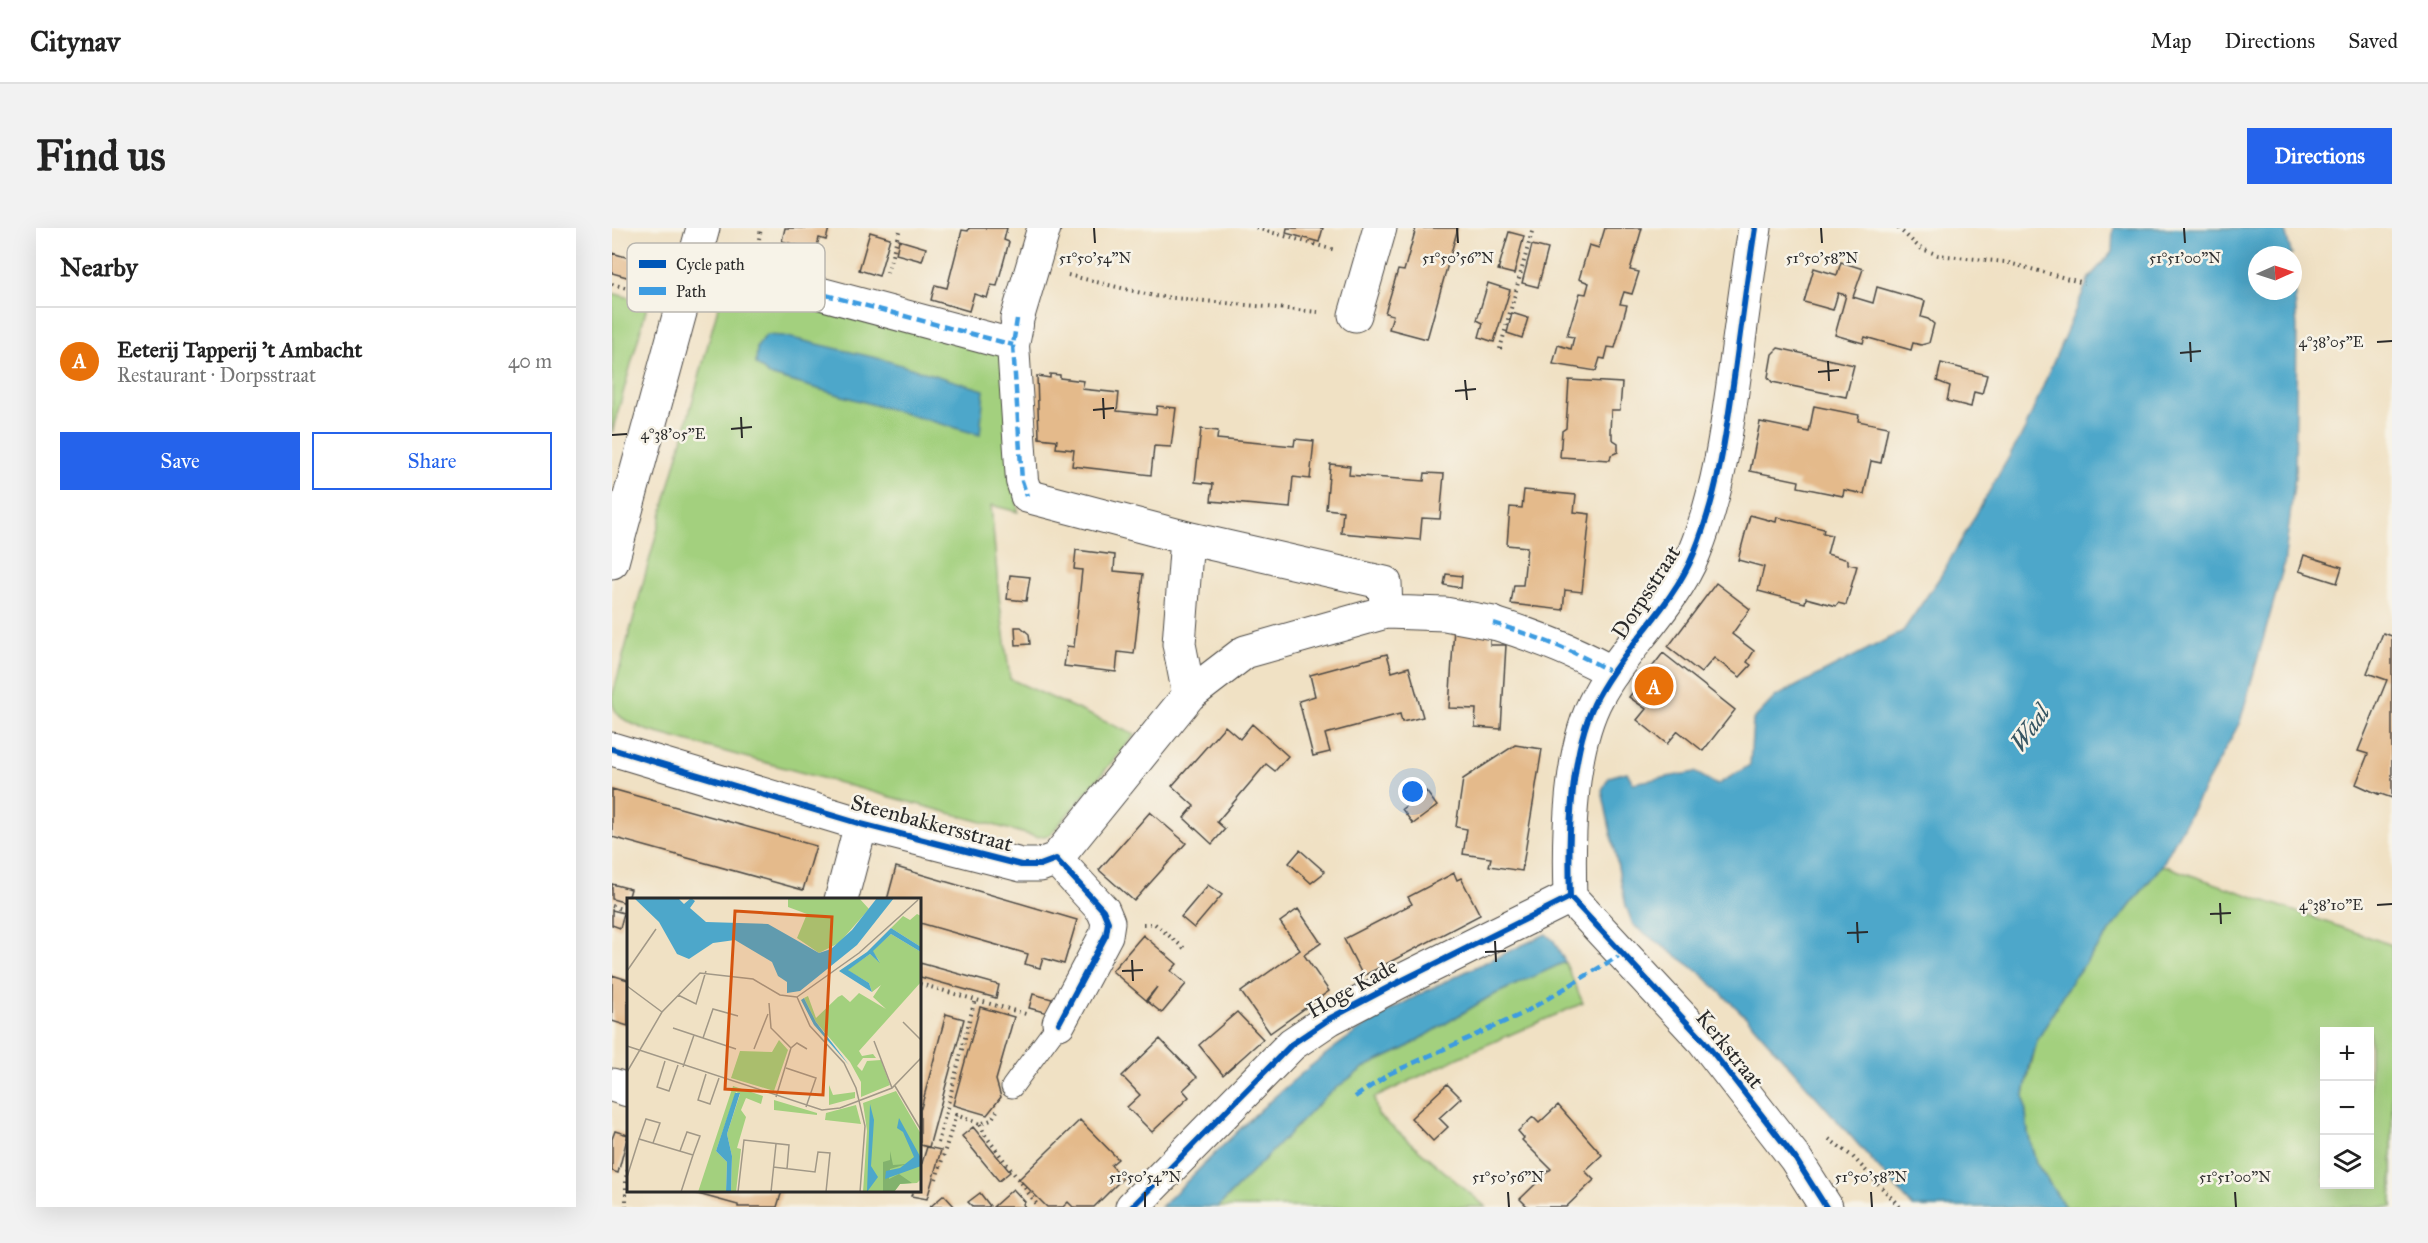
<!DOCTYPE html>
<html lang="en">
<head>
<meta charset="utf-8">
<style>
	body { margin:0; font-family:"IM FELL Great Primer",serif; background:#f2f2f2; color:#222 }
	.controls { position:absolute; right:18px; bottom:18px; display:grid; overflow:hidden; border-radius:0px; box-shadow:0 6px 24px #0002 }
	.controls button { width:54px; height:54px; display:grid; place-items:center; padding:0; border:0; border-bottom:2px solid #e0e0e0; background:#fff; color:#222; font:30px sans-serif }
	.compass { position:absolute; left:1636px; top:18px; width:54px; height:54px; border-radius:50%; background:#fff; box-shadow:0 6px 24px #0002; rotate:87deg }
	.you { position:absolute; left:801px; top:564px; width:21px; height:21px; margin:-15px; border:4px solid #fff; border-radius:50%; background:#1a73e8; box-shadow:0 0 0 9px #1a73e833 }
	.badge { display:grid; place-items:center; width:39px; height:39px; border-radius:50%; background:#2563eb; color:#fff; font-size:20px; font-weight:700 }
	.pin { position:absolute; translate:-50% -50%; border:3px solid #fff; box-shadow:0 2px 6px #0006 }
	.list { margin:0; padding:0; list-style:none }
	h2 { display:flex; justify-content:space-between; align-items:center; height:78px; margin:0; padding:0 24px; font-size:26px }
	h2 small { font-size:20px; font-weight:400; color:#767676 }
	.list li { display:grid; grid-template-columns:39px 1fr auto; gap:18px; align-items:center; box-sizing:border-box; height:108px; padding:0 24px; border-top:2px solid #e0e0e0 }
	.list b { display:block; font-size:22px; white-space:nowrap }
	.list p { margin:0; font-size:20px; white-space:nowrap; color:#767676 }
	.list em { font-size:20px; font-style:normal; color:#767676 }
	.actions { display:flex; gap:12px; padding:18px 24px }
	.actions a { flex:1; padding:14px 0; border:2px solid #2563eb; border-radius:0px; text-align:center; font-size:21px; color:#2563eb }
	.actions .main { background:#2563eb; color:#fff }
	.icon { flex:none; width:33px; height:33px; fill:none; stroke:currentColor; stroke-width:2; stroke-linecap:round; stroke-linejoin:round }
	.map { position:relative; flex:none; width:1780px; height:979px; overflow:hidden; border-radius:0px }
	header { display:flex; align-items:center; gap:36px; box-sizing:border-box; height:84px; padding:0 30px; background:#fff; border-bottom:2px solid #e0e0e0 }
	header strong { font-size:28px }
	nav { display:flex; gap:33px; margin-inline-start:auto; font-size:21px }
	.intro { display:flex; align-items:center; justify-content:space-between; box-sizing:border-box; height:144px; padding:0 36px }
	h1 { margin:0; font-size:42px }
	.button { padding:15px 27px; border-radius:0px; background:#2563eb; color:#fff; font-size:21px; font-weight:700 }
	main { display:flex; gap:36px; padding:0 36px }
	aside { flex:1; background:#fff; border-radius:0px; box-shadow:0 6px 24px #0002 }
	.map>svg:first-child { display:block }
	.green { fill:#a3d07e; stroke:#677e54; stroke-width:1.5; fill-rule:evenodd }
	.water { fill:#4da7ca; stroke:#3c697a; stroke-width:1.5 }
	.building { fill:#e4ba8b }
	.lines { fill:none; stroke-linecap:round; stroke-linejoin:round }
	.service-casing { stroke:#494642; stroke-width:23 }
	.pedestrian-casing { stroke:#494642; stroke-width:34 }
	.minor-casing { stroke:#494642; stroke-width:35 }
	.tertiary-casing { stroke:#494642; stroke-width:35 }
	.path { stroke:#494642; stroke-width:4; stroke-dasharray:1.5 4.5; stroke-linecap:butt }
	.service { stroke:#fff; stroke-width:21 }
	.pedestrian { stroke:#fff; stroke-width:32 }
	.minor { stroke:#fff; stroke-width:33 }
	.tertiary { stroke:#fff; stroke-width:33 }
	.quiet { stroke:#3d9ce1; stroke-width:4.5; stroke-dasharray:9 4.5; stroke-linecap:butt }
	.cycleway-casing { stroke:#f7f3e8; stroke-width:10 }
	.cycleway { stroke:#0057b8; stroke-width:6 }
	.ticks { fill:none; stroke:#2b2b2b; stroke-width:2 }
	.labels { text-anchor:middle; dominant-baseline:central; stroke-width:5; stroke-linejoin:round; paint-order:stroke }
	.street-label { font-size:22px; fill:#2b2b2b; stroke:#f7f3e8 }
	.water-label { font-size:24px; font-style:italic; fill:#375663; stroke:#f7f3e8 }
	.inset-road { fill:none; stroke:#a19887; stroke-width:1.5 }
	.view { fill:#d5540f; fill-opacity:0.15; stroke:#d5540f; stroke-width:3 }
	.inset-edge { fill:none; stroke:#2b2b2b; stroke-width:3 }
	.key { fill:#f7f3e8; stroke:#bab7af; stroke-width:1.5 }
	.key-label { font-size:16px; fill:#2b2b2b }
	.ticks-label { font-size:15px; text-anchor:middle; fill:#2b2b2b; stroke:#f7f3e8; stroke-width:5; stroke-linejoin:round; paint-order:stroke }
</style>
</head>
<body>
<header>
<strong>Citynav</strong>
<nav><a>Map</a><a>Directions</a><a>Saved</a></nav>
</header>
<div class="intro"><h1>Find us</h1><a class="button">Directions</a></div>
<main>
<aside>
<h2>Nearby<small></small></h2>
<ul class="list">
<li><span class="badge" style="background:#e8710a">A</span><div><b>Eeterij Tapperij 't Ambacht</b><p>Restaurant · Dorpsstraat</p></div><em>40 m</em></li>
</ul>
<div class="actions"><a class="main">Save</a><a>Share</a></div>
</aside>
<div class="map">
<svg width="1780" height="979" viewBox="0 0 1780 979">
	<rect width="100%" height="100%" fill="#f7f3e8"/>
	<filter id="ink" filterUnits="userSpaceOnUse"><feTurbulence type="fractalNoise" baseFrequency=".0167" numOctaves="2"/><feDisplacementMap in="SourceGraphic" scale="12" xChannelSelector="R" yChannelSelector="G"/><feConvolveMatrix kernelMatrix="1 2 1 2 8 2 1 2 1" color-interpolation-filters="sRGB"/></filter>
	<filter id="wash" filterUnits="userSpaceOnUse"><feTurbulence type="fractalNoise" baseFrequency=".008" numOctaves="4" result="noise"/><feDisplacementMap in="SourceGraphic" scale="24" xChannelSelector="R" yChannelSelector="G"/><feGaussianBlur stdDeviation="1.35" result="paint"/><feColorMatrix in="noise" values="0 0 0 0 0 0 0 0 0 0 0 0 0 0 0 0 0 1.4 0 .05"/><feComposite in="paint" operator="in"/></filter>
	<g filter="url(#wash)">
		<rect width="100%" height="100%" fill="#f0e1c4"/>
		<!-- green -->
		<path class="green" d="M114,50l281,73 11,161 -27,-7 8,92 11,82 125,56 -85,100 -13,2 -391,-107c-17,-8 -34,-12 -34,-33z
			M0,65l36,10 -36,130z
			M1550,637l230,80v262h-327l-29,-44 -8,-30 -4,-39 13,-53 35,-61zM1712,804h46v152h-46z
			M953,734l18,41 -106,46 -103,49 4,17 108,92h-268l110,-113 37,-27 39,-18 85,-52z"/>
		<!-- water -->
		<path class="water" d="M1501,0h171l8,27h-35v36h36v-25l4,62 -2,148 -11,89 -44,157 -78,143 -90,115 -35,61 -8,28 -5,25 4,39 8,30 29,44h-152l-166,-189 -48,-46 -66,-47 -7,-19 -24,-116 7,-13 18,-5 6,11 62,-11 22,13 33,-20 3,-45 22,-23 128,-66 37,-54 85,-148 64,-151 23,-26z
			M154,107l17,1 98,23 103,31 -4,45 -211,-60 -13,-11 1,-17z
			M934,706l8,7 11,21 -76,35 -85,52 -39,18 -37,27 -110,113h-57c62,-61 122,-125 194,-174 59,-41 127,-68 191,-99z"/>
		<g id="blocks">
			<!-- building -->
			<path class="building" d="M173,0h44l-3,12 -7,-2 -3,13 -34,-10z
				M357,0h38l-3,12 5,2 -12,44 -6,-1 -4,13 -13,-4 -5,17 -38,-11 4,-15 12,3 15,-58 6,1z
				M675,0h36l-4,14 -33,-9z
				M804,0h42l-31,111 -38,-10 4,-14 -8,-2 13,-43 6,1z
				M993,0h37l-12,42 9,2 -7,22 -8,-2 -4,12 7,1 -12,43 -7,-1 -3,12 -5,-1 -4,13 -43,-7 5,-19 13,4 3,-12 -7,-1 13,-43 6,1 3,-11 -10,-4 10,-34 10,3z
				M258,4l20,6 -11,38 -20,-6z
				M897,4l15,4 -10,38 -16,-4z
				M287,12l27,8 -4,13 -26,-7z
				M920,17l16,4 -10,38 -16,-4z
				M0,25l31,9 -5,18 -26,-7z
				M1229,34l22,7 -10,28 20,6 4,-16 48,14 -4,16 7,2 6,5 -5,19 -8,2 -8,-2 -2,7 -46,-13 -2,6 -28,-8 11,-40 -8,-2 -5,17 -29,-8 10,-34 23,7z
				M876,55l22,7 -16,52 -15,-5 4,-14 -6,-3z
				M900,85l16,5 -6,20 -15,-5z
				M1166,120l76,17 -8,32 -74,-15 -4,-5 4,-23z
				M1329,135l46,12 -5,19 -8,-2 -3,15 -24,-6 3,-15 -13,-5z
				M438,146l10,1v3l24,3 -2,8 37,4 -2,18 39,4 1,-9 19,2 -5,39 -17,-1 -3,29 -79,-9 2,-16 -18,-2 1,-8 -18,-2 -2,-62 13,2z
				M957,152l53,3 -2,27h-9l-1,23h2v6l6,4v9l-7,3 -1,5 -50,-3 2,-26 4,-3z
				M1202,178l45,9 -1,6 30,6 -7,36 -10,-2 -7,33 -20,-4 -1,6 -45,-9 1,-6 -49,-10 10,-49 49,10z
				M589,201l17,2 -1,8 77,7 1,-7 19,2 -4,38 -17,-2 -3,31 -79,-7 2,-17 -18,-2z
				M718,236l20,2 -1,9 37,3 38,3 1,-8 19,1 -4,45 -18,-1 -2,22 -79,-7 2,-22 -17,-2z
				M912,262l52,5 -2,17 16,2 -8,78 -17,-2 -2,20 -52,-6 3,-19h9l4,-38 -20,-2 3,-38 12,1z
				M1138,287l26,7 1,-5 47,12 -1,4 9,2 -5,19 21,6v4l9,2 -11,39 -8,-2 -2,3 -30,-8 -1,5 -47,-12 6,-24 -26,-7z
				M464,322l39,5 -1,16 29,3 -9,80 -16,-2 -2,20 -52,-6 3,-20 7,1 8,-77 -8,-1z
				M1692,327l38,12 -5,16 -38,-12z
				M834,346l16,2 -1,12 -17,-3z
				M398,347l20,2 -4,24 -19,-2z
				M1104,355l34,26 -18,25 22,17 -7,11 4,3 -11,12 -26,-19 -13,15 -33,-26z
				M403,399h6l8,7 1,10 -14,1z
				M842,399l36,4v14h16l-5,84 -26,-2 1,-18 -27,-1z
				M1771,405l9,3v162l-14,-5v1l-22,-10 12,-30 -10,-3 29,-71 -20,-7z
				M1051,425l72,57 -32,41 -25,-20 -11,13 -30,-24 9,-11 -17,-12z
				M775,426l5,18 17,-5 14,50 -21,5 -2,-8 -75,20 5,18 -17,4 -14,-55 16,-5 -5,-21z
				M640,496l36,32 -13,15 -9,-7 -49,58 8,7 -13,15 -28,-26 10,-12 -22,-20 53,-60 15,13z
				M903,517l27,4 -20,122 -33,-5 2,-8 -28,-4 4,-25 -11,-2 7,-48z
				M0,561l204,57 -13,44 -191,-53z
				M814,563l11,15 -24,18 -11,-15z
				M538,584l36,31 -52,58 -35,-31z
				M688,622l25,22 -14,11 -22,-20z
				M284,639l181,53 -13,44 -21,-6 -3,10 -15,-4 3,-10 -108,-31v-23h-33z
				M842,645l3,7 4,-2 19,37 -117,61 -19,-37 68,-35 -4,-7z
				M0,656l19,5 -4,14 -15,-4z
				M596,657l14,10 -28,33 -13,-11z
				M686,681l23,34 -17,12 25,36 -59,42 -29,-41 59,-42 -20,-28z
				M0,682l12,3 -4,15 -8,-3z
				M531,707l34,29 -6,7 15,13 -24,29 -15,-12 10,-14 -11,13 -34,-29z
				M308,735l79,22 -3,13 -76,-21z
				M0,747l16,5v46l-16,-5z
				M421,766l19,5 -4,14 -19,-5z
				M368,779l34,10 -18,63 5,17 -14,18 -34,-10z
				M625,784l26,27 -40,36 -24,-30z
				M334,786l18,5 -35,128 -9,-2v-38l1,1z
				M548,811l37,38 -14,13 6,7 -37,35 -25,-25 13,-12 -18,-19z
				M835,856l14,14 -22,20 9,9 -15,14 -22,-23z
				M946,877l44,50 -17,16 9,9 -28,27h-38l-8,-8 31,-30 -29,-29 2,-2 -6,-7 15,-14 6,6z
				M468,892l38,39 -7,6 12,13 -29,29h-21l-5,-5 -5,5h-16l-28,-28z
				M361,899l37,45 -11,9 -37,-45z
				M3,903l13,4 -10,38 -6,-2v-32z
				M315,919l14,3 -14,49 -16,-3 2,-5h7v-29l2,1z
				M401,961l12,13 -2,2 2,3h-32z
				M75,963h95l-5,16h-39v-2z
				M368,965l10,13 -2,1h-15l-5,-5z
				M332,967l11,12h-25z"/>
		</g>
	</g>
	<g filter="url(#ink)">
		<use href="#blocks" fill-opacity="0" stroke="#494642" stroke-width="1.5"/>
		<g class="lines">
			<!-- service casing -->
			<g class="service-casing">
				<path id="service" d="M400,859l47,-64"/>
			</g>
			<!-- pedestrian casing -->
			<g class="pedestrian-casing">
				<path id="pedestrian" d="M83,32l318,85
					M405,97l-4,20 9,136 5,15
					M881,395c42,13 82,28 120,50"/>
			</g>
			<!-- minor casing -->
			<g class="minor-casing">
				<path id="minor" d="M743,87l25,-87
					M405,91l27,-91
					M415,268l160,42 198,45 1,29
					M575,310l-8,106 10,51
					M0,334l91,-334
					M0,521l249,75 160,41h19l16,-6 47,51 5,12 -2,13 -47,88
					M444,631l133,-164 56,-43 141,-40 59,2 48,9
					M229,672l20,-76
					M0,857l16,5
					M520,979l160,-163 37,-25 70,-37 171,-85"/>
			</g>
			<!-- tertiary casing -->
			<g class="tertiary-casing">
				<path id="tertiary" d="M1143,0c-7,45 -13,90 -19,135 -9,65 -17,129 -42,190 -22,54 -69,93 -96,143 -29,53 -30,141 -28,201l134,144 91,117 31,49"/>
			</g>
			<!-- path -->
			<path class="path" d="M644,0l79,22
				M1286,0l22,20 18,7 67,7 79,21
				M147,11l2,-11
				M275,45l13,-45
				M456,47l86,21 164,16
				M0,56l37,10
				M888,121l33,-121
				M0,678l16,5
				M531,696h12l30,25
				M308,756l106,30
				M368,896l5,11 54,72
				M1217,911l24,18 47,50
				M326,915l37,-144
				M324,951l20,-64 24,9 11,-4 6,-9
				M14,979v-30l2,-10"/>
			<!-- service -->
			<use href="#service" class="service"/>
			<!-- pedestrian -->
			<use href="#pedestrian" class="pedestrian"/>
			<!-- minor -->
			<use href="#minor" class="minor"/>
			<!-- tertiary -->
			<use href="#tertiary" class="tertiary"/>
			<!-- quiet -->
			<path class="quiet" d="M83,32l318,85
				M405,91l-4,26 9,136 5,15
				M881,395c42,13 82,28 120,50
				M743,869l34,-23 133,-60 100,-60"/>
			<!-- cycleway casing -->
			<g class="cycleway-casing">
				<path id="cycleway" d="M0,521l249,75 160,41h19l16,-6 47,51 5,12 -2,13 -47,88
					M958,669c-2,-60 -1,-148 28,-201 27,-50 74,-89 96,-143 25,-61 33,-125 42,-190 6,-45 12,-90 19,-135
					M958,669l134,144 91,117 31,49
					M520,979l160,-163 37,-25 70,-37 171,-85"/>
			</g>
			<!-- cycleway -->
			<use href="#cycleway" class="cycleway"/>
		</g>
	</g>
	<!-- ticks -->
	<path class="ticks" d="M482,0l1,15M845,0l1,15M1209,0l1,15M1572,0l1,15M1578,114l1,20M1765,114l15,-1M1568,125l21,-2M1216,133l1,20M1206,144l21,-2M853,152l2,20M843,163l21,-2M491,170l1,21M481,182l21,-2M129,189l1,21M119,201l21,-2M0,207l15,-1M1608,675l1,21M1765,677l15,-1M1598,686l21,-1M1245,694l1,21M1235,705l21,-1M883,713l1,21M873,724l21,-1M520,732l1,21M510,743l21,-1M533,964v15M896,964l1,15M1259,964l1,15M1623,964l1,15"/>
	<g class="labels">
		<!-- street labels -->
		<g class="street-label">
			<text transform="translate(1034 364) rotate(-57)">Dorpsstraat</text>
			<text transform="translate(320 595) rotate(15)">Steenbakkersstraat</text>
			<text transform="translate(740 760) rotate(-29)">Hoge Kade</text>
			<text transform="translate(1118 821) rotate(51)">Kerkstraat</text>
		</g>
		<!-- water labels -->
		<g class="water-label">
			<text transform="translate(1418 500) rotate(-55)">Waal</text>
		</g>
	</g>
	<!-- overview -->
	<g transform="translate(15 670)">
		<rect width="294" height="294" fill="#f0e1c4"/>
		<path d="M161,0h71l10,11 -30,34 -20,10 -22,-15 10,-24 -19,-7zM290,16l4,2v31l-30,-19 12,-12 7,4zM264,36l30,18v30l-62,69 3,5 11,-2 3,4h-13l-6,8 5,5 5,-10 14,-1 9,25 -29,12v-15l-11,-20 -34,-40 -12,-24 4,-2 8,22 22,-21 4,-2 8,7 9,-9 27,16 -13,-12 8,-12 -9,7 -3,-9 -22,-13 23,-16 10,8 -8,-11zM152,142l9,10 -14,41 -43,-13 9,-27 32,1zM202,187l4,10 22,-3v6l-26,7zM106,188l30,10 -2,8 -15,-6 -5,12 5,7 -9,31 4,1 -5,43h-5l1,-36 -5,-22 13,-40 -4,-2 -20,59 11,11 -1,30h-28zM269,193l25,43v45l-4,4 -17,1 -6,8h-31l4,-61 -4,-28zM147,202l43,13v2l-43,-5zM229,207l5,19 -36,-4 1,-7z" fill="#a3d07e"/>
		<path d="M263,253l3,14 14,-1 -17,5 -1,10 10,-5 13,9 -12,1 -6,8h-11v-30l7,-2z" fill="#82b26d"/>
		<path d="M7,0h44l6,6 7,-6 4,3 -5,7 16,14 62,2 51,29 12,-4 21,-19 25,-32h17l-37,47 -57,46 -13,2v-11l-9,-6 -6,-14 -37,-22 -22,3 -24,16 -12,-5 -18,-32zM264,30l30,19v5l-30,-18 -18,17 7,12 -10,-9 -22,16 21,13 3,9 -33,-21 28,-19zM177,100l12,24 33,43 -35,-40 -13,-25zM108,195h5l-13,41 5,22 -1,36h-5l1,-30 -11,-11zM243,206l4,16 -3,46 7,11 -11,15zM272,220l22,40v8l-36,13 1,-8 14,-3 14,-11 -11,-25 -6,-4z" fill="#4da7ca"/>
		<path class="inset-road" d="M0,73l29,-42M0,88l35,26M51,97l18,9 10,-33M170,99l13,29 34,37 12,25 9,38 -5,66M170,99l62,-44 59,-53M142,105l2,25 20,20M276,124l18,18M46,130l63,21M76,140l10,-29 25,7M247,143l18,47M0,148l195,64 18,-2 52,-20 29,-30M127,151l14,-35M38,163l-8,26 12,4 9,-26M56,169l11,-32M159,170l30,10 -10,29M0,174l35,-60 38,-39 53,6 27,16 17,2M79,176l-8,26 12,4 9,-26M268,188l26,44M149,199l15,-49 6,-5 10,6M12,241l7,-20 14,4 -7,20M53,253l7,-19 13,4 -7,19M146,269l42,5 3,-20 12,1 -4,39M0,279l12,-38 54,16 -12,37M111,294l6,-52 45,5 -2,24M144,294l5,-48"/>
		<path class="view" d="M108,13l97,6 -9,178 -98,-6z"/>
		<rect width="294" height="294" class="inset-edge"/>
	</g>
	<!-- legend -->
	<rect x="15" y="15" width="198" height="69" rx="9" class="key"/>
	<rect x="27" y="32" width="27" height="8" fill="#0057b8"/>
	<rect x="27" y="59" width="27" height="8" fill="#3d9ce1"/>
	<g class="key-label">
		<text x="64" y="42">Cycle path</text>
		<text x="64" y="69">Path</text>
	</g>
	<g class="ticks-label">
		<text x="483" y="35">51°50'54"N</text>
		<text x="846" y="35">51°50'56"N</text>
		<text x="1573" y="35">51°51'00"N</text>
		<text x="1210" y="35">51°50'58"N</text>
		<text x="1719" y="119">4°38'05"E</text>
		<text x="61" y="211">4°38'05"E</text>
		<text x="1719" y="682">4°38'10"E</text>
		<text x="533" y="954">51°50'54"N</text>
		<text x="896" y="954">51°50'56"N</text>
		<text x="1259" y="954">51°50'58"N</text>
		<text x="1623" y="954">51°51'00"N</text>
	</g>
</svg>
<div class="controls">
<button>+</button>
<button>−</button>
<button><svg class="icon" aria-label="layers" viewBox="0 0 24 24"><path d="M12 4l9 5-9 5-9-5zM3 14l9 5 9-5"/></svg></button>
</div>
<svg class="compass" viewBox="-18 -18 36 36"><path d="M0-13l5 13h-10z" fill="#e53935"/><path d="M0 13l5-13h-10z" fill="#767676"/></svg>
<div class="you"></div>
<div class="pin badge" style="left:1042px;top:458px;background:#e8710a">A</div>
</div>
</main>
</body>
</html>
